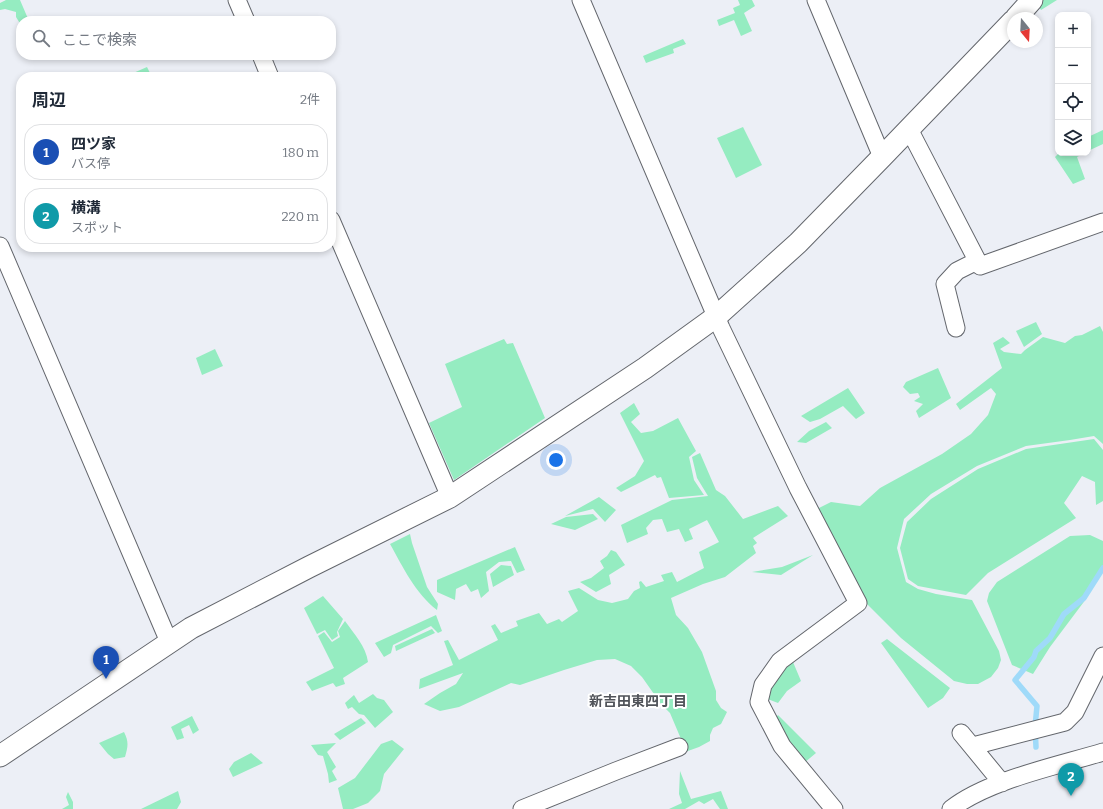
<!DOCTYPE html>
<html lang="ja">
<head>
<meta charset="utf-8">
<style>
	body { margin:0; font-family:Bitter,"Noto Sans JP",serif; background:#f2f2f3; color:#1f2937 }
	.controls { position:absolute; right:12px; top:12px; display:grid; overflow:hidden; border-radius:8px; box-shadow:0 2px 6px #0003 }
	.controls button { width:36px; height:36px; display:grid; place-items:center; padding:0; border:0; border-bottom:1px solid #e0e1e3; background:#fff; color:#1f2937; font:20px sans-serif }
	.compass { position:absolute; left:1007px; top:12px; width:36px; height:36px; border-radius:50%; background:#fff; box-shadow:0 2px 6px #0003; rotate:162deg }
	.you { position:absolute; left:556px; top:460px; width:14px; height:14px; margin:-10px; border:3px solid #fff; border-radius:50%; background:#1a73e8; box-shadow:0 0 0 6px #1a73e833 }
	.badge { display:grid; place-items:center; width:26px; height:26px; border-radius:50%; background:#975721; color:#fff; font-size:13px; font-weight:700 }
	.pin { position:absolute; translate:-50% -33px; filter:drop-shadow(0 1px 2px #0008) }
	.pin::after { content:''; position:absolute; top:21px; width:14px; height:12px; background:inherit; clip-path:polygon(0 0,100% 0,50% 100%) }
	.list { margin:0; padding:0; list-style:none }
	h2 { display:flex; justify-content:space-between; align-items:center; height:52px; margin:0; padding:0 16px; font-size:17px }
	h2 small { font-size:13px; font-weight:400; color:#747a83 }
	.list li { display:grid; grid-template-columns:26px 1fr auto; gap:12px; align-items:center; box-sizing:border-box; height:56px; margin:0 8px 8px; padding:0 8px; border:1px solid #e0e1e3; border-radius:16px }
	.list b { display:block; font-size:15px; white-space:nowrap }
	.list p { margin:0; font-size:13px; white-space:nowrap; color:#747a83 }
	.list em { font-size:13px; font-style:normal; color:#747a83 }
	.icon { flex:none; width:22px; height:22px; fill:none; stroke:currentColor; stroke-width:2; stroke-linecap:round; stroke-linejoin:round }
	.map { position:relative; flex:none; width:1103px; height:809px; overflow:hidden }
	.search { position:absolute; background:#fff; box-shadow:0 2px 6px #0003; left:16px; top:16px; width:320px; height:44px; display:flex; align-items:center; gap:10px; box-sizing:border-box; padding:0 14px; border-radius:16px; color:#747a83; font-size:15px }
	.panel { position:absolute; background:#fff; box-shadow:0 2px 6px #0003; left:16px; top:72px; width:320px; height:180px; border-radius:16px }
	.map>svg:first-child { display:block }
	.green { fill:#95ecc1 }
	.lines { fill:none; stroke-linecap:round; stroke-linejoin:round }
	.stream { stroke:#9fdaf9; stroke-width:5.5 }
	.minor-casing { stroke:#63666c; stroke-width:19 }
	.tertiary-casing { stroke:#63666c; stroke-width:23 }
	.minor { stroke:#fff; stroke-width:17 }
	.tertiary { stroke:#fff; stroke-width:21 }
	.labels { text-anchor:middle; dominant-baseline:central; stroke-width:4; stroke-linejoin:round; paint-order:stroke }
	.neighbourhood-label { font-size:14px; font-weight:bold; fill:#505359; stroke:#fff }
</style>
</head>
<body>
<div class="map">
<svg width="1103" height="809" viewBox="0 0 1103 809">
	<rect width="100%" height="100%" fill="#eceff6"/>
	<!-- green -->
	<path class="green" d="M6,0h14l9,21h-8v4l-5,-8v-5l-11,-3 -5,1v-7z
		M738,0h14l3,6 -11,7 8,18 -11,5 -7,-16 -15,6 -2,-6 18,-7 -2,-5 7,-3z
		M1043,0h14l-16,10 -3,-5z
		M683,39l3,5 -13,5 1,4 -28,10 -3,-7z
		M147,67l4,8 -4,2h-23z
		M743,127l19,38 -26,13 -19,-40z
		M1103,130v14l-15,7v-14z
		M1059,153h26l-8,4 8,22 -12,5 -18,-27z
		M1036,322l6,12 -18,13 -8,-16z
		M1100,326l3,6v112l-9,-8 -24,4 -44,6 -49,20 -46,28 -27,25 -7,29 9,34 12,7 18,5 36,6 27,51 2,9 -3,8 -7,9 -13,7h-11l-13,-3 -53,-43 -37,-37 -49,-91 16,-8 29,4 20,-18 62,-34 29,-20 17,-19 8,-21 -5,-6 -31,22 -4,-6 46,-36 -9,-25 10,-6 7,6 -10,6 4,3 17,2 4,-4 18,-13 22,6 10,-7 7,-1z
		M504,339l3,5 6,-1 32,75 -91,62 -25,-57 33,-16 -17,-43z
		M215,349l8,17 -21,9 -6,-17z
		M938,368l13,30 -32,20 -3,-7 7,-7 -9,-3 6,-4 -2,-4 -8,1 -7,-7 3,-5z
		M848,388l17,25 -9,6 -13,-13 -23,13 -10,3 -9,-6z
		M634,403l6,11 -9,8 10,11 12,-2 25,-13 18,33 -7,6 5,23 10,15 -35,3 -8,-21 -4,1 -2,-3 -34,17 -5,-4 19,-12 9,-15 -24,-48z
		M826,422l6,6 -26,15 -9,-1 12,-11z
		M1094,439l9,11v51l-7,4 -1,-23 -13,-6 -18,27 12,15 -88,55 -22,22 -48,-9 -10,-7 -8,-31 7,-26 24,-23 47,-30 48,-20z
		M700,453l16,37 9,6 18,23 35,-13 10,10 -35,22 4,5 -4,3 3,7 -31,24 -22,7 -32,14 5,17 12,13 14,24 14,39v9l5,8 6,4 -6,12 -8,4 -3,7v6l-11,6 -25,9 7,-17 -11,-26 -9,-9 -19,-27 -11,-11 -16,-7 -18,1 -33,10 -44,15 -9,-2 -52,24 -19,4 -16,-7 16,-11 16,-9 7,-11 -44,16 1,-10 33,-14 -9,-24 4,-1 11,20 39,-20 -7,-14 4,-2 6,9 17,-7 -2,-5 23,-8 8,11 12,-5 3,3 16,-11 -10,-20 11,-3 19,12 14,3 16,-4 6,-8 6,-3 -1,-6 2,-1 5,6 18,-6 -3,-6 11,-3 5,10 27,-14 -5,-16 20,-10 -12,-22 -18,9 4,10 -8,3 -6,-13 -12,3 -5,-13 -9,1 -7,8 2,6 -21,9 -6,-18 51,-25 36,-4 -11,-18 -5,-21z
		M599,497l17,13 -11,12 -12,-13 -28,7z
		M593,514l5,5 -23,11 -24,-6 15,-7z
		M410,534l2,9 15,44 11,17 -1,6c-22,-17 -34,-43 -47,-66z
		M1090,535l13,6v25l-17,33 -36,48 -17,27 -21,-9 -25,-64 2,-8 8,-11 73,-46z
		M515,547l10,23 -8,3 -6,-12 -12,1 -13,10 3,19 -8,7 -3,-9 -7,3 -5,-8 -10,5 -1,11 -18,-8v-12z
		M611,550l5,2 9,13 -16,10 2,9 -15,8 -16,-10 11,-4 13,-10 -4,-7 7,-5z
		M813,555l-32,20 -29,-3 30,-5z
		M501,565l10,1 3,9 -21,12 -3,-13z
		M323,596l20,23 -6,13 1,4 -6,4 -7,-10 -8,4 -13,-26z
		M436,615l6,16 -4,2 -7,-7 -38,19 -2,8 -7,4 -9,-14z
		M345,621c9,13 21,25 23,41l-25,16 2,6 -9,3 -3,-4 -21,8 -6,-9 28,-14 -16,-32 6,-4 8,10 8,-5 -2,-6z
		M432,629l3,4 -39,18 -1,-5z
		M887,639l63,49 -7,10 -15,10 -47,-65z
		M793,662l8,19 -14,10 -9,12 -13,-5 14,-24z
		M373,694l4,4 7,2 9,12 -18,16 -11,-13 -5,-1 -7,-7 -4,2 -3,-6 9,-8 5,8z
		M778,715l38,38 -12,10 -31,-42z
		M192,716l7,14 -6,4 -4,-9 -8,4 3,9 -7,2 -6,-13z
		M361,718l5,5 -26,17 -6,-6z
		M124,732c5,10 4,14 1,25l-11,2 -6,-5 -9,-11z
		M392,740l12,9 -20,25 -4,17 -12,12 -15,6h-10l-5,-21 17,-10 26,-34z
		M336,743l-9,9 9,15 -4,4 5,9 -8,3 -1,-9 -5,-18 -5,-1 -7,-10z
		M251,753l12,10 -30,14 -4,-8 5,-7z
		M680,771l11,28 30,-8 7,18h-8l-7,-10 -9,5 -5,-3 -14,8h-16l13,-6 -3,-9z
		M178,791l3,11 -4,7h-36z
		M68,792l5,10v7h-11l7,-4 -3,-8z"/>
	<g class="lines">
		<!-- stream -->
		<path class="stream" d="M1036,747l-1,-20 2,-21 -22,-26 19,-23 2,-6 14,-13 14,-24 20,-16 19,-30"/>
		<!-- minor casing -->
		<g class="minor-casing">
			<path id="minor" d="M237,0l9,21
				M581,0l140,328 77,160 60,115 -78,58 -17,24 -4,17 23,44 52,63
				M816,0l66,157
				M261,55l9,22
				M909,129l71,137 123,-44
				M331,220l119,277
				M0,246l169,396
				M956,328l-11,-44 12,-13 20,-10
				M961,733l41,50
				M973,746l92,-24 10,-10 28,-56
				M522,809l94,-38 63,-24
				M951,809c37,-29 106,-43 152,-57"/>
		</g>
		<!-- tertiary casing -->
		<g class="tertiary-casing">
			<path id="tertiary" d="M1016,18l16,-18
				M0,756l191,-128 118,-61 141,-70 195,-129 72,-52 81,-73 84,-86 131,-136"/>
		</g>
		<!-- minor -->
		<use href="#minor" class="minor"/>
		<!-- tertiary -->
		<use href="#tertiary" class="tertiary"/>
	</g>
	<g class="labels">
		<!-- neighbourhood labels -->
		<g class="neighbourhood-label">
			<text x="638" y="701">新吉田東四丁目</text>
		</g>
	</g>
</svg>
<div class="controls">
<button>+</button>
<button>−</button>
<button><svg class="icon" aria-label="locate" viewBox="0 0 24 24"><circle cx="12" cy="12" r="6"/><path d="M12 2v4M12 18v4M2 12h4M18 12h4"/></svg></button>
<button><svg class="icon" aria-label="layers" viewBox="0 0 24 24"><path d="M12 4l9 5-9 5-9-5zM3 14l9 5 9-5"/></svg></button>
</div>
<svg class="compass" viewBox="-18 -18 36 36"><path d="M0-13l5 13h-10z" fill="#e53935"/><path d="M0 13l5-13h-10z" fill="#747a83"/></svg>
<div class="you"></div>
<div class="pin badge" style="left:106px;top:679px;background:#1a4fb4">1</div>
<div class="pin badge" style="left:1071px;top:796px;background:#0f9aa8">2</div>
<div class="search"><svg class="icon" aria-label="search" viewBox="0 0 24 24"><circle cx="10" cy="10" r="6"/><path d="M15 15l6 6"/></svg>ここで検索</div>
<section class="panel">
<h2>周辺<small>2件</small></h2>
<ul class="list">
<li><span class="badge" style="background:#1a4fb4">1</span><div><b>四ツ家</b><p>バス停</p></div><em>180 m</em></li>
<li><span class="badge" style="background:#0f9aa8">2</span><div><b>横溝</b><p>スポット</p></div><em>220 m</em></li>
</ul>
</section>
</div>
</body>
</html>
